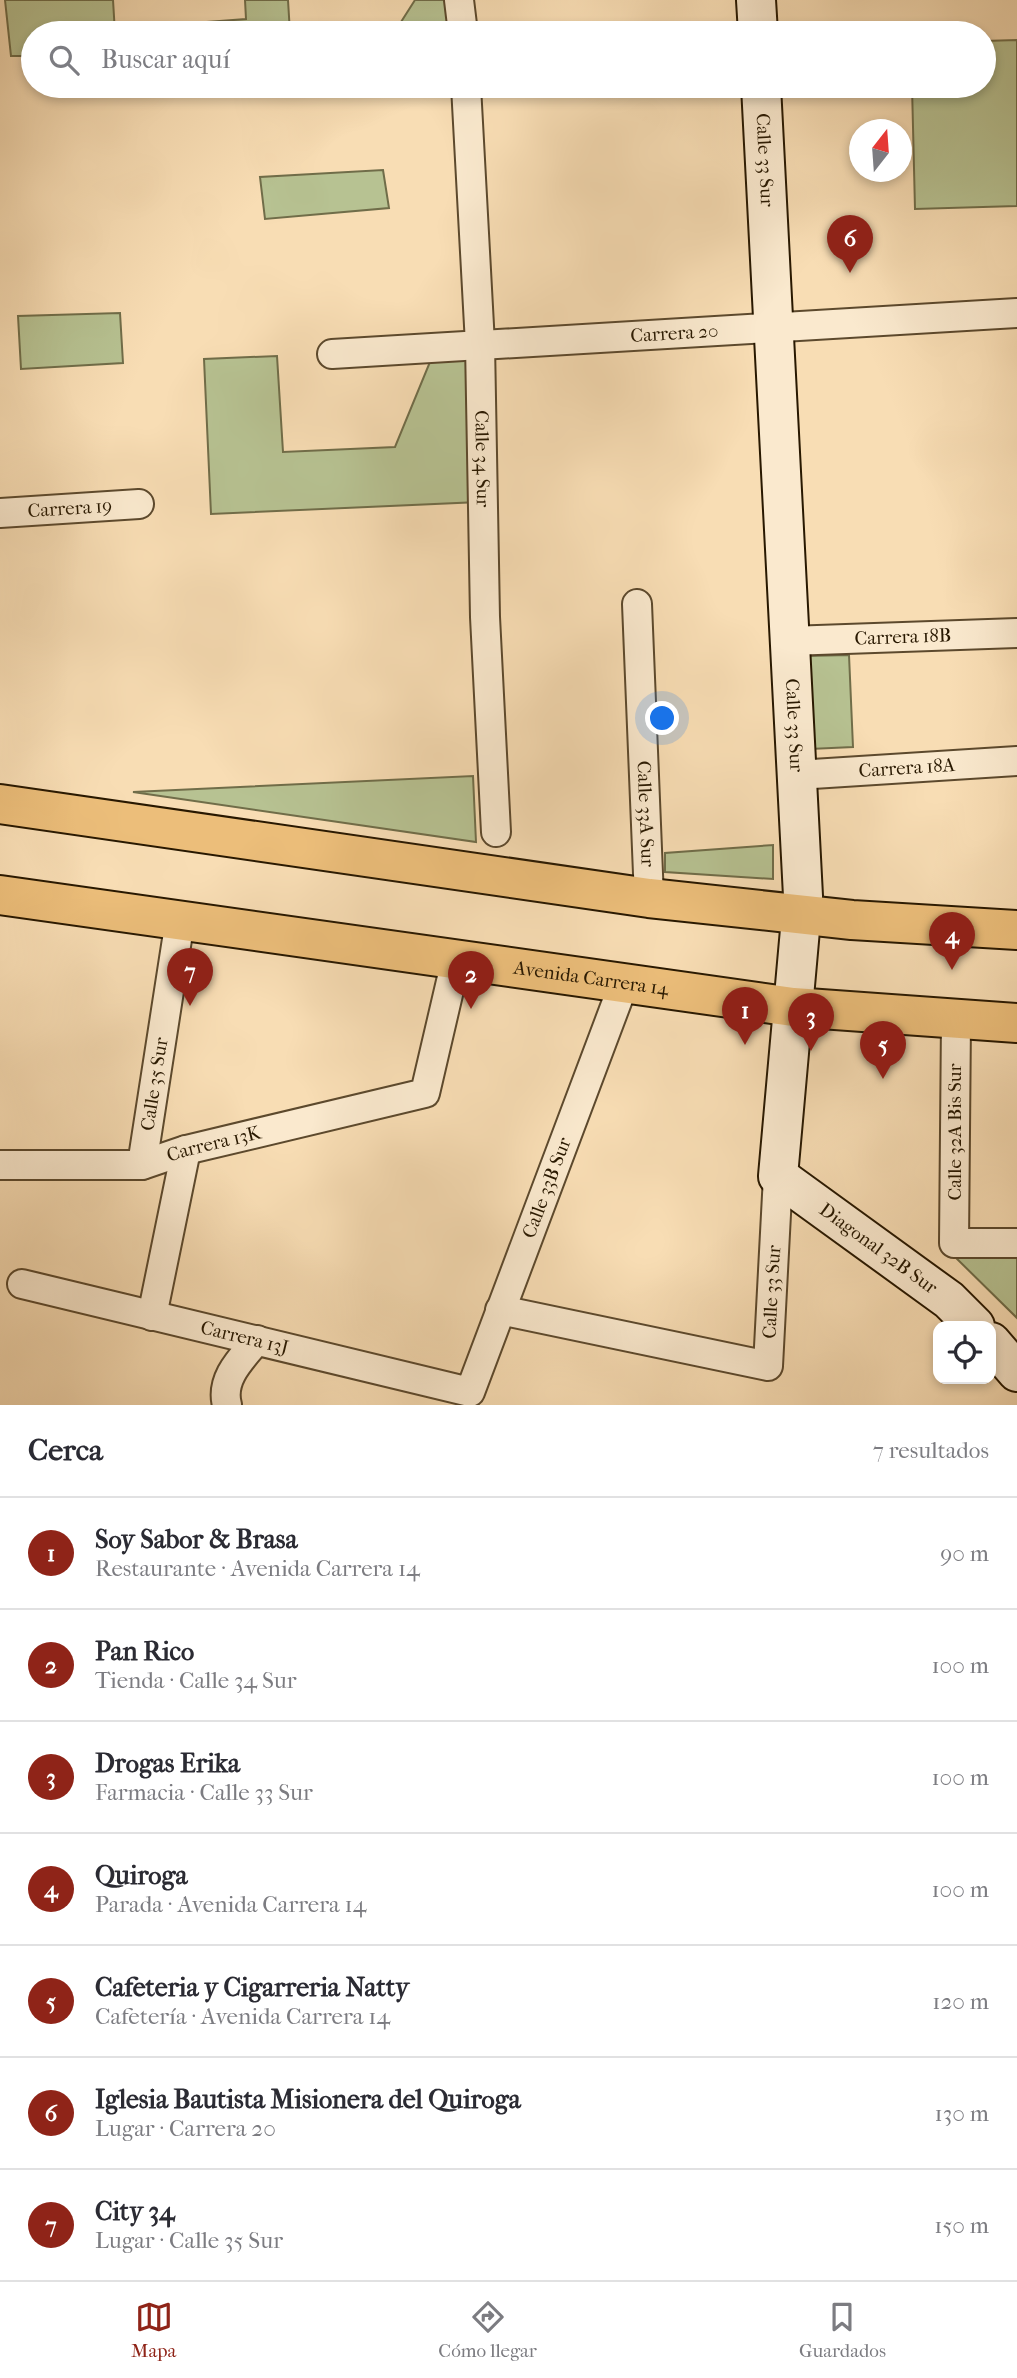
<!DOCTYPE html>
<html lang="es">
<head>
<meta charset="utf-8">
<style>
	body { margin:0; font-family:"IM FELL French Canon",serif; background:#f2f2f3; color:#2b2b33 }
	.controls { position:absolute; right:21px; bottom:21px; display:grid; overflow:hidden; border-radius:14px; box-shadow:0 4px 10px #0003 }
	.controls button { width:63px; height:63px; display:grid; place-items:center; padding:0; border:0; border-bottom:2px solid #e1e1e2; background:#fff; color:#2b2b33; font:35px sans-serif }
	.compass { position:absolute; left:849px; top:119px; width:63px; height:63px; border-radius:50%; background:#fff; box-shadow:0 4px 10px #0003; rotate:17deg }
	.you { position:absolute; left:663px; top:719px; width:24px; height:24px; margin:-18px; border:5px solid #fff; border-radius:50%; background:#1a73e8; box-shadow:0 0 0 10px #1a73e833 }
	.badge { display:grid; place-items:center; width:46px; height:46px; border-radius:50%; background:#8f2418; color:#fff; font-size:23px; font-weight:700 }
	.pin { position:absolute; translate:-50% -58px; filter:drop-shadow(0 2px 4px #0008) }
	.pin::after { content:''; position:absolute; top:37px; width:24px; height:21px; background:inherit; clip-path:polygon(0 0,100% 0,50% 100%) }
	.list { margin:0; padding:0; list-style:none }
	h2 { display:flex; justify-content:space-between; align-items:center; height:91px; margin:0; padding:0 28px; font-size:30px }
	h2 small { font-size:23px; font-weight:400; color:#7c7c81 }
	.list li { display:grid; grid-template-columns:46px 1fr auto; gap:21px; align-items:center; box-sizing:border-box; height:112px; padding:0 28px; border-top:2px solid #e1e1e2 }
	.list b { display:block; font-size:26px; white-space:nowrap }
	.list p { margin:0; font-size:23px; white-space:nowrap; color:#7c7c81 }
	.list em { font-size:23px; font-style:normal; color:#7c7c81 }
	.icon { flex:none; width:38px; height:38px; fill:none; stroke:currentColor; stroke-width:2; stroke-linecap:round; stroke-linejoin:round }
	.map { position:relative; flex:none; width:1017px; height:1405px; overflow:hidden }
	.search { position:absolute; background:#fff; box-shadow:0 4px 10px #0003; left:21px; right:21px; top:21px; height:77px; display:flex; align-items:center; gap:18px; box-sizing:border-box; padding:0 24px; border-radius:38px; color:#7c7c81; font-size:26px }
	.sheet { height:875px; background:#fff }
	nav { display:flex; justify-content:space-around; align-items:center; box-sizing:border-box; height:98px; border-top:2px solid #e1e1e2; background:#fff; font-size:19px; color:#7c7c81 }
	nav a { display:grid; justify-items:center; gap:4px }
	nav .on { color:#8f2418 }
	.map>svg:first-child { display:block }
	.green { fill:#b7c292; stroke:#706d49; stroke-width:2 }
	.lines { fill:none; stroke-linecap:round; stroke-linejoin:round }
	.street-casing { stroke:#5c492d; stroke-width:32 }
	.secondary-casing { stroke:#281800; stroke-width:42 }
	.primary-casing { stroke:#281800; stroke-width:42 }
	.street { stroke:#fae9ce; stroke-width:28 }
	.secondary { stroke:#fae9ce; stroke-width:38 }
	.primary { stroke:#ecbe7a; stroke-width:38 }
	.labels { text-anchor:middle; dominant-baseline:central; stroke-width:5; stroke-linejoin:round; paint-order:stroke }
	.street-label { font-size:19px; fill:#281800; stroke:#fae9ce }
</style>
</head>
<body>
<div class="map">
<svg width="1017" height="1405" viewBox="0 0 1017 1405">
	<rect width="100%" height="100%" fill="#f8ddb4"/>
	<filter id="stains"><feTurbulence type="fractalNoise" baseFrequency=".00286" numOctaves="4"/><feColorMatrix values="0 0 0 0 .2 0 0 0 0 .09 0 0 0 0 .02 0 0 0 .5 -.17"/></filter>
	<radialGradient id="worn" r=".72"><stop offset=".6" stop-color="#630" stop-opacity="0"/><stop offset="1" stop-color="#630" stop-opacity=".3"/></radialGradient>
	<!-- green -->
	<path class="green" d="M5,0h108l2,33h-82v23h-22z
		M245,0h43l2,33h-109v-9l65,-5z
		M415,0h34l1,33h-56z
		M1017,40v166l-102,3 -3,-123h72v-45z
		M383,170l6,38 -124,11 -5,-42z
		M120,313l3,50 -102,6 -3,-53z
		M277,356l6,96 112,-5 37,-90 40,-1 7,146 -268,12 -7,-155z
		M849,655l4,92 -43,2 -4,-93z
		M473,776l3,66 -343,-50z
		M773,845v34l-108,-7v-19z
		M950,1252l67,1v65z"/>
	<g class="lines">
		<!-- street casing -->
		<g class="street-casing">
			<g id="street">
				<path d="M459,0l4,33"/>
				<path id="s1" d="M466,86l14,258 5,273 11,215"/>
				<path id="s2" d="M332,354l685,-41"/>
				<path id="s3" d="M0,513l139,-9"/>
				<path id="s4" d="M637,604l12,294"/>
				<path id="s5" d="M789,641l228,-8"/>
				<path id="s6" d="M797,775l220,-14"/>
				<path d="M956,1020l-2,223h63"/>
				<path id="s7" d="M0,1165h142l44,-15 239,-57 31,-133"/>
				<path id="s8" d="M142,1165l38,-245"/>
				<path id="s9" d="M22,1284l448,108 154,-409"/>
				<path id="s10" d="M500,1310l268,56 10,-190"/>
				<path d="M152,1316l34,-166"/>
				<path d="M227,1405c-7,-26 14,-46 30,-65"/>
			</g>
		</g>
		<!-- secondary casing -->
		<g class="secondary-casing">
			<g id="secondary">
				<path d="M756,0l2,33"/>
				<path id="s11" d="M761,86l42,810 -25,280 171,124 26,26"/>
				<path d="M991,1342l26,30"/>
			</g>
		</g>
		<!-- primary casing -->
		<g class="primary-casing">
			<g id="primary">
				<path d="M0,804l649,94 203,22 165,10"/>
				<path id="s12" d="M0,895l793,112 224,16"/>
			</g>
		</g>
		<!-- street -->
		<use href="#street" class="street"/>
		<!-- secondary -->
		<use href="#secondary" class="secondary"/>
		<!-- primary -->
		<use href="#primary" class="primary"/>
	</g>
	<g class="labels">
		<!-- street labels -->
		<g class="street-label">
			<text stroke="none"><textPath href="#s11" startOffset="74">Calle 33 Sur</textPath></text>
			<text stroke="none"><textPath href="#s2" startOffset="343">Carrera 20</textPath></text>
			<text stroke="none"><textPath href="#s1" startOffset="373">Calle 34 Sur</textPath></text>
			<text stroke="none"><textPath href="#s3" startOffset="70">Carrera 19</textPath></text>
			<text stroke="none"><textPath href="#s5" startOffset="114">Carrera 18B</textPath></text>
			<text stroke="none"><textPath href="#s11" startOffset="640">Calle 33 Sur</textPath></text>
			<text stroke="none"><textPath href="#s6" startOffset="110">Carrera 18A</textPath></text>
			<text stroke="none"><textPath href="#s4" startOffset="210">Calle 33A Sur</textPath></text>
			<text stroke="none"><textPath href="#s12" startOffset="597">Avenida Carrera 14</textPath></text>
			<text stroke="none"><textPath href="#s8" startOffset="82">Calle 35 Sur</textPath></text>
			<text transform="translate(955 1132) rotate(-90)">Calle 32A Bis Sur</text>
			<text stroke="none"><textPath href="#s7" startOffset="217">Carrera 13K</textPath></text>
			<text stroke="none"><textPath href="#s9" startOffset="679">Calle 33B Sur</textPath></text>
			<text stroke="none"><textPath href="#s11" startOffset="1216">Diagonal 32B Sur</textPath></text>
			<text stroke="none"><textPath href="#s10" startOffset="348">Calle 33 Sur</textPath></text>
			<text stroke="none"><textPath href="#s9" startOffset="229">Carrera 13J</textPath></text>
		</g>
	</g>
	<rect width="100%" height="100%" filter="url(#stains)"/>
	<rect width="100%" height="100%" fill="url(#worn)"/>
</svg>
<div class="controls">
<button><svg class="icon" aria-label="locate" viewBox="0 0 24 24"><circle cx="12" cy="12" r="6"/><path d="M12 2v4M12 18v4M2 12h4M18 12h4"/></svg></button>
</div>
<svg class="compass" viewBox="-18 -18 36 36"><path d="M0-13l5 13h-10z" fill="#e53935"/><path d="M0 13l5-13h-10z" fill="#7c7c81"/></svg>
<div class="you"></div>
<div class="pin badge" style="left:745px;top:1045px">1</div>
<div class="pin badge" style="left:471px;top:1009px">2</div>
<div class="pin badge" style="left:811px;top:1051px">3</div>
<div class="pin badge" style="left:952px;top:970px">4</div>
<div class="pin badge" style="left:883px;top:1079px">5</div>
<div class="pin badge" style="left:850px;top:273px">6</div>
<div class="pin badge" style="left:190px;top:1006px">7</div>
<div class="search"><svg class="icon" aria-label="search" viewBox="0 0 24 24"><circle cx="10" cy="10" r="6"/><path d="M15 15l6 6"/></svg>Buscar aquí</div>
</div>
<section class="sheet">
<h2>Cerca<small>7 resultados</small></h2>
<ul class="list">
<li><span class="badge">1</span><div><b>Soy Sabor &amp; Brasa</b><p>Restaurante · Avenida Carrera 14</p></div><em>90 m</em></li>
<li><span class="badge">2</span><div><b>Pan Rico</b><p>Tienda · Calle 34 Sur</p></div><em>100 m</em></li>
<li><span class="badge">3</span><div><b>Drogas Erika</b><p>Farmacia · Calle 33 Sur</p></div><em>100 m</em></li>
<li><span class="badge">4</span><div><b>Quiroga</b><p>Parada · Avenida Carrera 14</p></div><em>100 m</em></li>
<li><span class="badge">5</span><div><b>Cafeteria y Cigarreria Natty</b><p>Cafetería · Avenida Carrera 14</p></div><em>120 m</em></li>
<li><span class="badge">6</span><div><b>Iglesia Bautista Misionera del Quiroga</b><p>Lugar · Carrera 20</p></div><em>130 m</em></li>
<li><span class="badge">7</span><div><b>City 34</b><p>Lugar · Calle 35 Sur</p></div><em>150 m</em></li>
</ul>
</section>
<nav>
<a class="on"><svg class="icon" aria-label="map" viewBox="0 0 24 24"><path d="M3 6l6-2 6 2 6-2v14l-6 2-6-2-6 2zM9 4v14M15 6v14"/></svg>Mapa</a>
<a><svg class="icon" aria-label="directions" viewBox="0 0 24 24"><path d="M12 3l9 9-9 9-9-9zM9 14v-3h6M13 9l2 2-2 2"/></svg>Cómo llegar</a>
<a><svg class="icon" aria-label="saved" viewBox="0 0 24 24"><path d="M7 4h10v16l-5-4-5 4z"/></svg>Guardados</a>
</nav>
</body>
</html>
